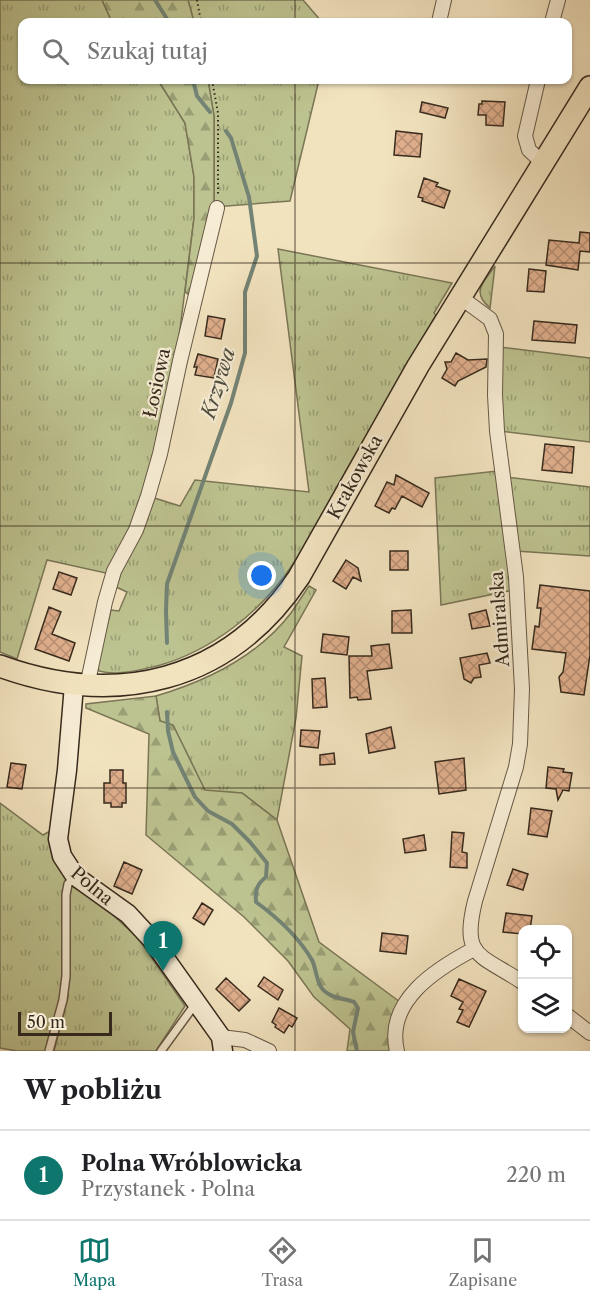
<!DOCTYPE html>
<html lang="pl">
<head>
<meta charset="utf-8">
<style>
	body { margin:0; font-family:"Libre Caslon Text",serif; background:#f2f2f2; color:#202124 }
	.controls { position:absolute; right:18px; bottom:18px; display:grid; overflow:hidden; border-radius:12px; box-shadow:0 2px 4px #0004 }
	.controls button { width:54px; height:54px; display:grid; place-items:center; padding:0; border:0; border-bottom:2px solid #e0e0e0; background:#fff; color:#202124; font:30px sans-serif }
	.scale { position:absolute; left:18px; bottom:15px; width:94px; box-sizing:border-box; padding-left:6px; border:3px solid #372a1d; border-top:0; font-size:16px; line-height:21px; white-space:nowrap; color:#372a1d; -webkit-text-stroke:4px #f7edd5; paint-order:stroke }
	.you { position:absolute; left:262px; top:576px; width:21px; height:21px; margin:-15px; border:4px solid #fff; border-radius:50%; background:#1a73e8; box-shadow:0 0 0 9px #1a73e833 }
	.badge { display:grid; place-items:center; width:39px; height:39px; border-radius:50%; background:#0f766e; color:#fff; font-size:20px; font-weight:700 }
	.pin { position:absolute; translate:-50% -50px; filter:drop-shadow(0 2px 3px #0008) }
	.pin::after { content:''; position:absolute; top:32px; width:21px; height:18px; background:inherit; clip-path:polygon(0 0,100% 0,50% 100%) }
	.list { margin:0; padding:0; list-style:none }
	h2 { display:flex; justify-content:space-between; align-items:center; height:78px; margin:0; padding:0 24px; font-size:26px }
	h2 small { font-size:20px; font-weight:400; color:#757577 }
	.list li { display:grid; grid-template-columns:39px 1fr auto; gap:18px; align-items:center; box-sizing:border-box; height:90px; padding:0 24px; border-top:2px solid #e0e0e0 }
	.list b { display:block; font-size:22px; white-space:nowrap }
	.list p { margin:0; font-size:20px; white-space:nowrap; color:#757577 }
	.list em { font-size:20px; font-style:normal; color:#757577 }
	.icon { flex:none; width:33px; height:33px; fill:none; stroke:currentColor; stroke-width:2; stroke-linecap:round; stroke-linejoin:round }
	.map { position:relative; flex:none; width:590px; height:1051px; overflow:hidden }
	.search { position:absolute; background:#fff; box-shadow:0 2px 4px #0004; left:18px; right:18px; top:18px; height:66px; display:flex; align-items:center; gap:15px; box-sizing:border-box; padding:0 21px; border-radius:12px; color:#757577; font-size:22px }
	.sheet { height:168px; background:#fff }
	nav { display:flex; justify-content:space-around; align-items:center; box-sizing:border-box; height:84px; border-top:2px solid #e0e0e0; background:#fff; font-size:16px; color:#757577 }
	nav a { display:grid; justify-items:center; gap:3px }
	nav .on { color:#0f766e }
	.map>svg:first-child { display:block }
	.grass { fill:url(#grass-tufts); stroke:#7a7656; stroke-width:1.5 }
	.forest { fill:url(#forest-firs); stroke:#7a7656; stroke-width:1.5 }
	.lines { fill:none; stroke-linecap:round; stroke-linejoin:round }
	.stream { stroke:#738375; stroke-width:4 }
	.building { fill:url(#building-cross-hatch); stroke:#372a1d; stroke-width:1.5 }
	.lane-casing { stroke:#665846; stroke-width:10 }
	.street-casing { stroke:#665846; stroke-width:16 }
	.secondary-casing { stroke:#372a1d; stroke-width:21 }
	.primary-casing { stroke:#372a1d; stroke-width:24 }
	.path { stroke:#372a1d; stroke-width:2; stroke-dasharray:1.5 3; stroke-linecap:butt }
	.lane { stroke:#f7edd5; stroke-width:7 }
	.street { stroke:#f7edd5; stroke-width:14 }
	.secondary { stroke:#f7edd5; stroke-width:18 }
	.primary { stroke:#f2e3bf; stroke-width:21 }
	.grid { fill:none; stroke:#372a1d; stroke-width:1.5; stroke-opacity:0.55 }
	.labels { text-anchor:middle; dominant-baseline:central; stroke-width:4.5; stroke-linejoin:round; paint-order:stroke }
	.street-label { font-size:18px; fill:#372a1d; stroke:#f7edd5 }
	.water-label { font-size:20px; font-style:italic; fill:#504f42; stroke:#f7edd5 }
</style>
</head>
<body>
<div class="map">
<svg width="590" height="1051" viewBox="0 0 590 1051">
	<defs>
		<pattern id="grass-tufts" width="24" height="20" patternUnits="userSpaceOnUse" patternTransform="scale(1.5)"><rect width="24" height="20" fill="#bdc390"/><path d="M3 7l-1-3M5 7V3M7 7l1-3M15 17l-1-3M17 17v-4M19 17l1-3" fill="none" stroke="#9a9f75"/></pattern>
		<pattern id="forest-firs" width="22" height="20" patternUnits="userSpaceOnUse" patternTransform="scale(1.5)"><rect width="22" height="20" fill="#bdc390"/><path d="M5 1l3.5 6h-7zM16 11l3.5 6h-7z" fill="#9a9f75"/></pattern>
		<pattern id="building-cross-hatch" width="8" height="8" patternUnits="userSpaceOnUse" patternTransform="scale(1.5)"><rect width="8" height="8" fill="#e1b08e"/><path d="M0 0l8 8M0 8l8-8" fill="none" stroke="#b78f73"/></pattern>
	</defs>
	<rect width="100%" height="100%" fill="#f2e3bf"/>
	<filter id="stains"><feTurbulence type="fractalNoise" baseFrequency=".00333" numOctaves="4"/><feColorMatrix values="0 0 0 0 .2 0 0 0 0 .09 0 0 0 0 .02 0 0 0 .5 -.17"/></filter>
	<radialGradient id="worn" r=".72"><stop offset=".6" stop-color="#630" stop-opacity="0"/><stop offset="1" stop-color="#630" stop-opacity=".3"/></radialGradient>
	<!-- grass -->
	<path class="grass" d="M0,0h102l10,22h-90v58h136l27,43 9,54v41l-18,143 -32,134 -34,79 -63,-14 -30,99 -17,-7z
		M188,0h115l19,22h-128z
		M208,80h111l-29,121 -76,6v-91z
		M278,249l174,34 -18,30 2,2c-30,51 -60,103 -89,154 -18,31 -34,65 -54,95 -31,47 -81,87 -136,102 -18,4 -39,10 -58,5l-2,-7 14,-54 8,1 8,-19 -13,-6 37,-89 29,9 15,-26 114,12z
		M495,266l-5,42c-19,-16 -7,-25 5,-42z
		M499,347l91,11v84l-90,-11z
		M497,471l16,119 -72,15 -6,-127z
		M506,477l84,10v69l-74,-5z
		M309,586l7,4 -32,57 18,9 -6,62 -19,102 -35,-27 -37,-2 -32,-66 -13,-4 -4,-25c51,-15 102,-40 135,-83 6,-9 12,-18 18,-27z
		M0,803l43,32 9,-5 5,34 10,16c-6,31 -2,62 -4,93 -1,27 -10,53 -17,78h-29l-17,-3z
		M72,886l30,19 37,34 46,67 -29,45h-102l14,-54 1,-101z"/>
	<!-- forest -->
	<path class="forest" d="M102,0h86l6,22h-82z
		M158,80h50l6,36v91l-22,90 -7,-5 9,-74v-41l-9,-54z
		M156,696l4,25 13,4 32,65 37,3 35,27 42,122 81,60 -8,49h-45l3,-22 -36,-32 -26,-36 -44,-44 -98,-82 3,-101 -63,-26v-4z"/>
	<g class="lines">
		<!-- stream -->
		<path class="stream" d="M155,0l14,22
			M193,80l4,16 13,16
			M167,643l-1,-32 1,-27 64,-181 14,-50v-61l12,-36 -8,-59 -18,-59 -5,-7
			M167,712l1,19 5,21 22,45 13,14 24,13 18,18 17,21 -1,14c-9,7 -11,13 -10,25 22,16 42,34 56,58 4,8 4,19 9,27 7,11 22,11 33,15l4,6 -5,24 4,19"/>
	</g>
	<!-- building -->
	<path class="building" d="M482,101l23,1 -2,24 -17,-1v-10h-8l1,-11h3z
		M422,102l26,6 -3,10 -25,-6z
		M396,131l26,3 -2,23 -26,-2z
		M424,178l14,5 -2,3 14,5 -6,17 -22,-7 1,-3 -5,-1z
		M580,232l10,1v19l-10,-1 -2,19 -32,-5 3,-25 30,3z
		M529,269l17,2 -2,21 -17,-1z
		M208,316l17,3 -4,20 -16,-3z
		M534,321l43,4 -2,18 -43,-3z
		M456,353l12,7 19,-1 -1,8 -28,14 -3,5 -13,-8 5,-9 -2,-7h6z
		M198,354l20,5 -4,19 -19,-3 2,-8h-3z
		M545,444l29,3 -2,26 -30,-3z
		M396,475l33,18 -7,14 -20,-11 -7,13 -3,-1 -3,5 -14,-7 12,-24 7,3z
		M390,551h18v19h-18z
		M346,560l12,8 3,13 -8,-4 -7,12 -13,-8z
		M59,572l18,6 -6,17 -18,-6z
		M540,585l50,6v64l-6,40 -23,-3 -2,-15 4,-5 3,-19 -34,-4 3,-23 4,1 2,-19h-4z
		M49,607l12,5 -9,22 23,9 -6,18 -34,-12z
		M411,610l1,23h-20v-22z
		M486,610l4,16 -18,3 -3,-15z
		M323,634l26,3 -2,18 -26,-3z
		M389,644l3,24 -25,3 4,28 -13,1 -1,-3 -7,1 -1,-42h23l-1,-10z
		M487,653l3,10 -11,2 2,12 -7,1 -3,5 -7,-4 -4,-21z
		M325,678l2,29 -14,1 -1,-29z
		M391,727l4,21 -26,5 -3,-19z
		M301,730l19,1 -2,17 -18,-2z
		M334,753l1,11 -15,1v-10z
		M464,758l2,32 -27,4 -4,-32z
		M11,763l15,2 -4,24 -15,-2z
		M548,767l16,2 -1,3 9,1 -3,18 -6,-1 -5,10 -2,-11 -10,-1z
		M110,770h13v13h3v20h-4v4h-11v-4h-7v-20h6z
		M531,808l21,3 -5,26 -19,-3z
		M452,832l12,1 -2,19 5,1v15l-17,-1z
		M424,835l2,15 -21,3 -2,-14z
		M124,862l18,8 -10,24 -18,-8z
		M513,869l15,5 -5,16 -16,-5z
		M202,903l11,7 -9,15 -11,-7z
		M506,913l26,3 -2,14h-8v4l-19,-2z
		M382,933l26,3 -2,18 -26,-3z
		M264,977l19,13 -5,10 -20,-14z
		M226,978l24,22 -11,11 -23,-22z
		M459,979l27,12 -17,36 -12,-5 6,-12 -4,-1 4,-7 -12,-6z
		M279,1008l18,10 -5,9 -3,-2 -5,8 -9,-6 1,-2 -4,-3z"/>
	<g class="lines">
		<!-- lane casing -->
		<g class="lane-casing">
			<path id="lane" d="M49,1051l14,-51 3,-24v-81l2,-11 7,-8
				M161,1051l35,-48"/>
		</g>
		<!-- street casing -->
		<g class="street-casing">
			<path id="street" d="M439,22l5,-22
				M552,22l6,-22
				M538,80l-13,56 4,14 15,14
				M460,297l30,22 6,15 -1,61 2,36 19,146 6,112 -2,55 -4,23 -41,134c-14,57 5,53 47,81
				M87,686l18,-84 9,-31 22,-41 12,-34 12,-42 20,-93 37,-153
				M568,1016l22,17
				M221,1037l24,3 24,11
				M397,1051c-12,-50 39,-82 77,-102"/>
		</g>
		<!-- secondary casing -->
		<g class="secondary-casing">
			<path id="secondary" d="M74,685l-7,85 -9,69 4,17 13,20 53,38 24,26 69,97 2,14"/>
		</g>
		<!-- primary casing -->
		<g class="primary-casing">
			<path id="primary" d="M0,666c116,42 228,17 299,-89l119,-211 172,-279"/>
		</g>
		<!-- path -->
		<path class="path" d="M197,0l4,22
			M212,80l6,33v83"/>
		<!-- lane -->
		<use href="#lane" class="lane"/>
		<!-- street -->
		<use href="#street" class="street"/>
		<!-- secondary -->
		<use href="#secondary" class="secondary"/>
		<!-- primary -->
		<use href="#primary" class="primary"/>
	</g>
	<!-- grid -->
	<path class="grid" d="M295,0v22M295,80v971M0,263h590M0,526h590M0,788h590"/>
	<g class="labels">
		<!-- street labels -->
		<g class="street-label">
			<text transform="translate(157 383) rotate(-78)">Łosiowa</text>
			<text transform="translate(355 477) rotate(-61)">Krakowska</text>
			<text transform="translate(500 619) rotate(-94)">Admiralska</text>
			<text transform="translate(92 886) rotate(40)">Polna</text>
		</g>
		<!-- water labels -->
		<g class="water-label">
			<text transform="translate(218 383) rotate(-73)">Krzywa</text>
		</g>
	</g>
	<rect width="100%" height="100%" filter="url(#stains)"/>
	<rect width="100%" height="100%" fill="url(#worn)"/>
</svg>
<div class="controls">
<button><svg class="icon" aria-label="locate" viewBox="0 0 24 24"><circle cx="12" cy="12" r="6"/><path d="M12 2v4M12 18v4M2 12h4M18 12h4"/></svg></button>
<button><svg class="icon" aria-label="layers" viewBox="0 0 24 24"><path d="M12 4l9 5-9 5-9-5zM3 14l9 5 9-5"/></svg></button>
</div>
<div class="scale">50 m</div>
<div class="you"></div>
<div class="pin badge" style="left:163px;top:971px">1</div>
<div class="search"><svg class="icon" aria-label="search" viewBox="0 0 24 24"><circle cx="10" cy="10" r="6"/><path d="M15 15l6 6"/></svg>Szukaj tutaj</div>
</div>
<section class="sheet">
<h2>W pobliżu<small></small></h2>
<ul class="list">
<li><span class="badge">1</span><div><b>Polna Wróblowicka</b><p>Przystanek · Polna</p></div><em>220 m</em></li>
</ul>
</section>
<nav>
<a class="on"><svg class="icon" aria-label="map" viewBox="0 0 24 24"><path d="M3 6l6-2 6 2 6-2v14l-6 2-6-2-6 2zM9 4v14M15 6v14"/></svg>Mapa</a>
<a><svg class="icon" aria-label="directions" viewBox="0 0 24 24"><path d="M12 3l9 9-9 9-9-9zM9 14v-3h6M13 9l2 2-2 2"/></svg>Trasa</a>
<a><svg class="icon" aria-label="saved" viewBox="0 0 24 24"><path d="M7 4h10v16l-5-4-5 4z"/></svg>Zapisane</a>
</nav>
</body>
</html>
